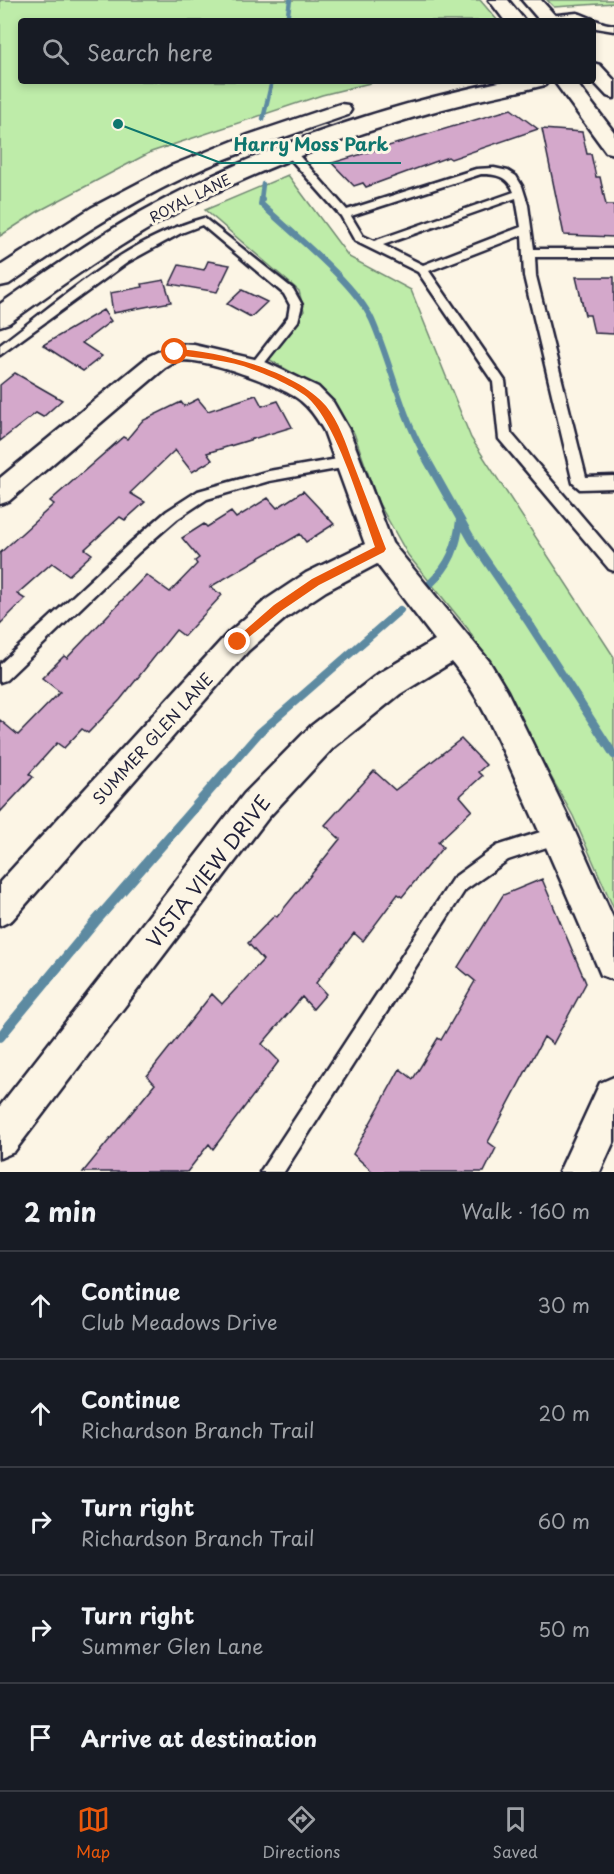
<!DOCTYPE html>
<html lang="en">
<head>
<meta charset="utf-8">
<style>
	body { margin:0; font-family:"Playpen Sans",sans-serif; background:#242831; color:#f1f3f6 }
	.stop { position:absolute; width:18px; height:18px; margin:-14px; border:4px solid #ea580c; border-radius:50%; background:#fff }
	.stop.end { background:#ea580c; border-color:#fff; box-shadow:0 2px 6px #0008 }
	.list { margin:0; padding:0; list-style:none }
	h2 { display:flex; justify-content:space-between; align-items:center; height:78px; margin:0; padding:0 24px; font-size:26px }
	h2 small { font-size:20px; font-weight:400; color:#9ea1a6 }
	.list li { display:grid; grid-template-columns:39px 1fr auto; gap:18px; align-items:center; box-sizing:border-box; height:108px; padding:0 24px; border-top:2px solid #363941 }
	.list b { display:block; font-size:22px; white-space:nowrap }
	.list p { margin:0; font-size:20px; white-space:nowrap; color:#9ea1a6 }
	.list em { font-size:20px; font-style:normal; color:#9ea1a6 }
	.icon { flex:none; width:33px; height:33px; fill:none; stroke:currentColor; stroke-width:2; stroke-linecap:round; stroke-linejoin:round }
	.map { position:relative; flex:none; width:614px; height:1172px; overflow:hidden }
	.search { position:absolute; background:#171b24; box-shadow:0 3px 9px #0003; left:18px; right:18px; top:18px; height:66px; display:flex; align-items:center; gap:15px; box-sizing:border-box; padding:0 21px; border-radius:6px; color:#9ea1a6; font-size:22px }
	.sheet { height:618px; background:#171b24 }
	nav { display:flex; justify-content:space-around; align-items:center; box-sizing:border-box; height:84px; border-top:2px solid #363941; background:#171b24; font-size:16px; color:#9ea1a6 }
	nav a { display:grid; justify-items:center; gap:3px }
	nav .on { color:#ea580c }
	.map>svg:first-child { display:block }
	.green { fill:#beeca9; stroke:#708772; stroke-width:1.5 }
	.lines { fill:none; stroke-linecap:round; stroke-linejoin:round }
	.stream-far3 { stroke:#5d8aa1; stroke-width:4.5 }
	.stream-far2 { stroke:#5d8aa1; stroke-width:6 }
	.stream-far1 { stroke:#5d8aa1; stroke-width:8 }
	.stream { stroke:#5d8aa1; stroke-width:10 }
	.building { fill:#d4a8cb; stroke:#22223b; stroke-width:1.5 }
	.service-casing { stroke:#22223b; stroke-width:5 }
	.minor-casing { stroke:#22223b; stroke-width:5 }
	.secondary-casing { stroke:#22223b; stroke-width:5 }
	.service { fill:#fcf5e5; fill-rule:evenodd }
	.minor { fill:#fcf5e5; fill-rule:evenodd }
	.secondary { fill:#fcf5e5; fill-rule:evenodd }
	.route { fill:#ea580c }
	.labels { text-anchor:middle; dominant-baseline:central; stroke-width:6; stroke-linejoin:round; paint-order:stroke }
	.far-street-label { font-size:14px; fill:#22223b; stroke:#fcf5e5 }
	.street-label { font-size:16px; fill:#22223b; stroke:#fcf5e5 }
	.near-street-label { font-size:20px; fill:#22223b; stroke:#fcf5e5 }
	.leader { fill:none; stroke:#0f766e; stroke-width:2 }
	.callout-dot { fill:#0f766e; stroke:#fcf5e5; stroke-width:2 }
	.callout-label { font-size:18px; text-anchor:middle; font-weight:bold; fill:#0f766e; stroke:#fcf5e5; stroke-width:6; stroke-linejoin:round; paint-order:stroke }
</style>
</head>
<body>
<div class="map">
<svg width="614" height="1172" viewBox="0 0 614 1172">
	<rect width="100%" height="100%" fill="#fcf5e5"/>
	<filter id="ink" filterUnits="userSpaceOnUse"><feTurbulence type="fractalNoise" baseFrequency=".0167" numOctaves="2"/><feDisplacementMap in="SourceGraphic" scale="12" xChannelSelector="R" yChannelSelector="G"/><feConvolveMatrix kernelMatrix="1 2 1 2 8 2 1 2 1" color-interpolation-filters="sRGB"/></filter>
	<g filter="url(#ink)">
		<!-- green -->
		<path class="green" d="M0,0h480l18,21h-477v60h357l-56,14 -171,57 -114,60 -37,24z
			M547,0h67v3l-60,4z
			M288,175l61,82 62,33 60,148 143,219v252l-41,-93 -105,-187 -60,-74 -30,-53 -24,-69 -32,-43 -57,-33 39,-46 -5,-20 -94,-81z"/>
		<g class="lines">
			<!-- stream-far3 -->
			<path class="stream-far3" d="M287,21l3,-21
				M263,119l9,-38
				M261,200l2,-16"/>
			<!-- stream-far2 -->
			<path class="stream-far2" d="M262,199l-1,5c31,29 94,79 111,116 19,43 28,91 51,132"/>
			<!-- stream-far1 -->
			<path class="stream-far1" d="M422,451l50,89 57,83 85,132
				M430,584c20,-19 27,-37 30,-64
				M226,771l34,-39 140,-122"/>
			<!-- stream -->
			<path class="stream" d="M0,1037l95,-115 133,-153"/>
		</g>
		<!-- building -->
		<path class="building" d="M511,109l27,20 -87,30 -3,-2 -82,30 -3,-4 -9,3 -22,-23z
			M542,129l40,3 5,22h4l5,23h4l6,28h8v32l-50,-2z
			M208,261l22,4 -13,27 -47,-8 9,-19 25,5z
			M576,277h38v57l-20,-1 -4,-18h-5z
			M164,280l7,22 -58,11 -3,-20 33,-6 -1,-3z
			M242,290l25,12 -16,15 -24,-13z
			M103,310l8,11 -29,22 20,13 -19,15 -40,-26z
			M15,373l47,27 -19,17 -7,-4 -36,28v-56z
			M256,395l6,11 16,-5 14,26 -85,26 5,7 -20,12 -17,-22 -45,43 15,9 -20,18 -5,-3 -35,32 7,5 -23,21 -17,-12 -35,31 8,5 -25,25v-71l54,-49 -4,-3 73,-64 4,2 15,-18 39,-19 3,4 14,-7 10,12z
			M303,491l31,33 -28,18 -6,-8 -90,53 12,8 -38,41 -8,-6 -56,70 -32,33 -6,-4 -18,19 -7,-5 -28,31 4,3 -33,35v-92l18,15 42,-43 -18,-14 22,-22 3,2 79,-83 24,17 27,-28 -2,-3 4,-3 -17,-20 22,-14 3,3 24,-15 5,6 32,-20 9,10z
			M461,739l25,26 -8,7 4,4 -22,20 12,14 -34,32 5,5 -41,50 -4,-3 -35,47 -9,-8 -38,50 10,11 -13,15 -11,-12 -40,47 17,17 -66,88 -4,-5 -22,28h-104l72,-88 -8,-8 65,-82 10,10 41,-44 -15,-17 27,-28 2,2 63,-78 -15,-14 49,-54 21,19z
			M542,879l44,104 -33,61 -9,-7 -56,105 8,6 -12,24h-111l-20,-18 47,-85 13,10 25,-41 3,2 34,-59 -17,-14 45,-72z"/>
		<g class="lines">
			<!-- service casing -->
			<g class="service-casing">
				<path id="service" d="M577,13c13,4 24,11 37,12v6l-18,-3 -3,-7 -16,-2 -31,2 -2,-2 4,-3z
					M286,150h8l53,60 129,-41 18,-1 14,3 8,5 6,10 6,19 6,44h80v8h-79l1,19 50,201 28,-1v12l-34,1 -7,-6 -49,-207 -2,-41 -93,36 76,110 6,52 103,121v17l-5,-2 -110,-130 -6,-57 -75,-110 -63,-31 -14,-25 -55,-62zM481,174c15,0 27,2 33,18l-140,49 -11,-5 -12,-20zM516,198l5,29 -98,38 -40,-20z
					M204,218l89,71 9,16 -4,16 -39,49h-8l-2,-3 39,-50 2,-12 -6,-11 -82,-69 -21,8 -53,29 -128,93v-10c63,-47 126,-106 204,-127z
					M349,457l5,1 2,4 -2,4 -85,15 -62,18 -30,20 -38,33 -133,128 -6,2v-18l129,-120 38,-33 31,-20 71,-20z
					M559,826l6,3 3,6 -3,6 -57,19 -43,30 -181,282h-24l193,-294 44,-32z"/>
			</g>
			<!-- minor casing -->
			<g class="minor-casing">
				<path id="minor" d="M175,344l19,1 69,16 55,26 15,15 16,28 43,113 97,118 18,30 64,132 43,97v60l-13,-5c-27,-65 -55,-129 -84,-193 -19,-42 -36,-84 -65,-120l-52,32 -67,54 -65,70 -254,334 -14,6v-52l244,-312 67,-68 67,-52 57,-34 -58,-76 -51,27 -39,26 -39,34 -236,269 -12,6v-44l228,-249 39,-34 39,-26 59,-29 -41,-113c-6,-11 -13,-22 -23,-30 -17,-15 -102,-46 -123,-40 -4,1 -9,5 -13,7l-156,133 -9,3v-26l149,-122z
					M614,1077v64l-14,31h-41l41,-89z"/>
			</g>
			<!-- secondary casing -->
			<g class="secondary-casing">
				<path id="secondary" d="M489,0h19l17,21h-20z
					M522,0h19l19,21h-20z
					M593,63l7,2 14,15v18l-7,-2 -14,-15z
					M504,81h44l-3,4c-35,9 -71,15 -106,25 -86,24 -171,55 -251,96 -63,34 -121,75 -179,117l-9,3v-22c46,-32 92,-64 141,-92 111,-62 238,-106 363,-131z
					M554,81h21l39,51v22l-8,-2z
					M340,104l8,1 3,5 -3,5c-55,19 -111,37 -163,62 -62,29 -120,68 -176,107l-9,2v-20l91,-58 80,-42 77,-31z"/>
			</g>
			<!-- service -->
			<use href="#service" class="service"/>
			<!-- minor -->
			<use href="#minor" class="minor"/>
			<!-- secondary -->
			<use href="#secondary" class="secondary"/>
		</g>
	</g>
	<!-- route -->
	<path class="route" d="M175,349c44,2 122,22 151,57 13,16 20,38 27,57 11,29 22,57 33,86l-2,3 -65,33 -38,26 -43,35 -5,-4 2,-3 39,-34 38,-26 63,-32c-14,-39 -38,-124 -68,-150 -12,-10 -39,-22 -53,-27 -26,-11 -55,-11 -82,-16v-4z"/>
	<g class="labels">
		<!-- far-street labels -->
		<g class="far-street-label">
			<text transform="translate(190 198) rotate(-27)">ROYAL LANE</text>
		</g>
		<!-- street labels -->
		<g class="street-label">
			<text transform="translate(152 738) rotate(-48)">SUMMER GLEN LANE</text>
		</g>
		<!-- near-street labels -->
		<g class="near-street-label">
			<text transform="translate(208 871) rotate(-52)">VISTA VIEW DRIVE</text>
		</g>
	</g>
	<!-- callouts -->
	<path class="leader" d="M118 124L221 163H401"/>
	<circle class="callout-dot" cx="118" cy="124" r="6"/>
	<g class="callout-label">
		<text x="311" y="151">Harry Moss Park</text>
	</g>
</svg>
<div class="stop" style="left:175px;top:352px"></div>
<div class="stop end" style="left:238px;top:642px"></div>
<div class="search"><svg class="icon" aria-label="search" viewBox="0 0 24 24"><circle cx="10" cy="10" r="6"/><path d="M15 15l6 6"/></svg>Search here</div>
</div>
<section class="sheet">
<h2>2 min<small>Walk · 160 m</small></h2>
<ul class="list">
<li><svg class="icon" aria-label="ahead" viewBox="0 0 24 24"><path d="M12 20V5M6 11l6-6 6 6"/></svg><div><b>Continue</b><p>Club Meadows Drive</p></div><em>30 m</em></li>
<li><svg class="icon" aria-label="ahead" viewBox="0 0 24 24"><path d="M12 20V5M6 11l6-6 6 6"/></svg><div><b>Continue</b><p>Richardson Branch Trail</p></div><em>20 m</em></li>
<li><svg class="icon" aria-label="right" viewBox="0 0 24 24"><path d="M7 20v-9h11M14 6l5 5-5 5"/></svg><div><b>Turn right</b><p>Richardson Branch Trail</p></div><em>60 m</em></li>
<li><svg class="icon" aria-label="right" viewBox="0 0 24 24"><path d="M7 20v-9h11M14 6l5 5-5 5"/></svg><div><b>Turn right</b><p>Summer Glen Lane</p></div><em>50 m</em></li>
<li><svg class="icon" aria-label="arrive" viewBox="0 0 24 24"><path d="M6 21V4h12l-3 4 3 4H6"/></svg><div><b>Arrive at destination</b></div></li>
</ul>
</section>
<nav>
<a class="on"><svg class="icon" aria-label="map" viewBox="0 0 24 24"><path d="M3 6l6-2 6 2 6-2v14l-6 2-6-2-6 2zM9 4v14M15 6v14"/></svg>Map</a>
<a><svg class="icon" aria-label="directions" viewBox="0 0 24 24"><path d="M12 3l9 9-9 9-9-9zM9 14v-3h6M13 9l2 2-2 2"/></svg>Directions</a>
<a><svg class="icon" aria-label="saved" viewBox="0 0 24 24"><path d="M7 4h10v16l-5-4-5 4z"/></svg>Saved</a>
</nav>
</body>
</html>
